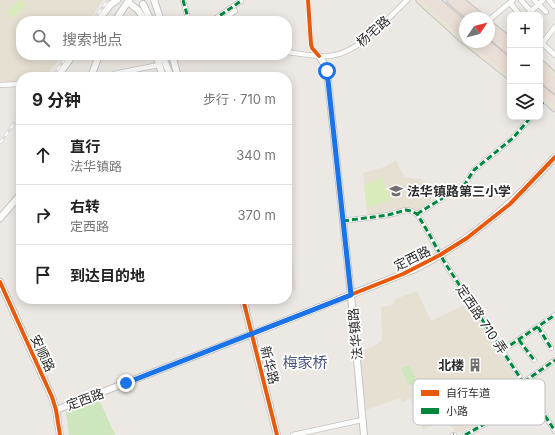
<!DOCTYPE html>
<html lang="zh">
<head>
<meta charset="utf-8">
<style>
	body { margin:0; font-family:Inter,"Noto Sans SC",sans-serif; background:#f6f6f6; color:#222 }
	.controls { position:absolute; right:12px; top:12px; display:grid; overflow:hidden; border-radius:8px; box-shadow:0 2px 10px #0003 }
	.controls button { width:36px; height:36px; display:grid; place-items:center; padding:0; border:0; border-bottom:1px solid #e0e0e0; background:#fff; color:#222; font:20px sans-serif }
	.compass { position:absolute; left:459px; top:12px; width:36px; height:36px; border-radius:50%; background:#fff; box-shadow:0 2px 10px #0003; rotate:55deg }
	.stop { position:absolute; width:12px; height:12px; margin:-9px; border:3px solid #1a73e8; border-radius:50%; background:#fff }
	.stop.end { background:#1a73e8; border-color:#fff; box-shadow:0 1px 4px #0008 }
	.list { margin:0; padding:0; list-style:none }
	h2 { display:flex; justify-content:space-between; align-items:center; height:52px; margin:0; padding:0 16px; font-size:17px }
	h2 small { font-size:13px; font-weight:400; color:#767676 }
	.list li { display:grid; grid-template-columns:26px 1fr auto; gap:12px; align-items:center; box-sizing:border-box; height:60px; padding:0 16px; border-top:1px solid #e0e0e0 }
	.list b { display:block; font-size:15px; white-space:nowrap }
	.list p { margin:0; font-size:13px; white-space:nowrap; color:#767676 }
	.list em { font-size:13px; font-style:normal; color:#767676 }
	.icon { flex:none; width:22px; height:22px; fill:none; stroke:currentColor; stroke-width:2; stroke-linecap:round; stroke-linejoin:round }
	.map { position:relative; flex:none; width:555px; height:435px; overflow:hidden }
	.search { position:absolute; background:#fff; box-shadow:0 2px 10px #0003; left:16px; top:16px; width:276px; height:44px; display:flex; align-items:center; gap:10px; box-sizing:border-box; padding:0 14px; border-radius:16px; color:#767676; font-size:15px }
	.panel { position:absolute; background:#fff; box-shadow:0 2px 10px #0003; left:16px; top:72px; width:276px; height:232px; border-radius:16px }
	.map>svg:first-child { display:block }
	.education { fill:#e6e0d3 }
	.medical { fill:#e9dcdb }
	.green { fill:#cee6be }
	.pitch { fill:#d9eabb }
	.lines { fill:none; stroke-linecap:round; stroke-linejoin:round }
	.street-casing { stroke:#c5c4c5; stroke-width:6 }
	.secondary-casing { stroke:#c5c4c5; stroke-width:8 }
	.primary-casing { stroke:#c6c5c4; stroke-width:9 }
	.highway-casing { stroke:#c6c5c4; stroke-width:10 }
	.street { stroke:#fcfcfb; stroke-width:4.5 }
	.secondary { stroke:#fcfcfb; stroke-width:6 }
	.primary { stroke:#e8e4d6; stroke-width:7 }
	.highway { stroke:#eadfd6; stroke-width:8 }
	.rail-casing { stroke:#dfdfe1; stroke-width:3 }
	.rail { stroke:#fff; stroke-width:1.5; stroke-dasharray:4.5; stroke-linecap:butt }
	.quiet { stroke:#00873e; stroke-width:3; stroke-dasharray:6 3; stroke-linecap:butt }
	.cycleway-casing { stroke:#fff; stroke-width:6 }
	.cycleway { stroke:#e8590c; stroke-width:4 }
	.route { stroke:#1a73e8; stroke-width:5 }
	.labels { text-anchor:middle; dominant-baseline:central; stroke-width:3.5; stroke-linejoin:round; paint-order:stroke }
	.street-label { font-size:13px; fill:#2e2e2e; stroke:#fff }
	.poi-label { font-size:13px; font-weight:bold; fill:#2e2e2e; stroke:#fff; text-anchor:start }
	.quarter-label { font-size:15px; fill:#4d5680; stroke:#fff }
	.key { fill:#fff; stroke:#c0c0c0; stroke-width:1 }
	.key-label { font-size:11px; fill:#2e2e2e }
</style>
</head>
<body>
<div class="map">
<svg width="555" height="435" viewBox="0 0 555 435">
	<rect width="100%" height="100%" fill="#ece8e4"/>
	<!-- education -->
	<path class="education" d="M0,0h103l-14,21h-68v34h41l-17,22h-24v4l-9,1 -12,-1z
		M396,160l8,17 17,2 11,22 -15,11 -6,-3 -8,-1 -35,9 -5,-44 21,-6z
		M417,291l14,30 36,-17 54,82 2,11 -63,36 -5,-2 -7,-8 -5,-2 -20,9 -13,-32 -8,4 -2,-4 -34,12 -6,-59 11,-3 11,-8 -1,-33 13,-3 1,-5z"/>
	<!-- medical -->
	<path class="medical" d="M291,241l5,49 -9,2v-50z"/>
	<!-- green -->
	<path class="green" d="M410,365l6,15 -1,4 -2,1h-5l-7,-17z
		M99,399l16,36h-46l-3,-23z"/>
	<!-- pitch -->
	<path class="pitch" d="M19,0h2l5,6 -13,12 -6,-7z
		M382,177l9,23 -24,8 -3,-23z"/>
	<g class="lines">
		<!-- street casing -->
		<g class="street-casing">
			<path id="street" d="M183,0l5,18
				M308,0l3,44 1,4 7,8
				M521,0l13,15
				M534,0l12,12
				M549,0l5,6
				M511,4l9,11
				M527,15l16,-15
				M489,20l24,-20
				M217,21l-2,-2 26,-18 -1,-1
				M221,21l14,-10
				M542,43l13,12
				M540,46l15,-19
				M287,52c14,2 29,5 43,4 31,-4 56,-36 77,-56
				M172,58l29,-3
				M106,77l12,-4 41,-8
				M0,85l21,-1
				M540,106l3,-4
				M417,214l48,-30 9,-14 39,-32 18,-21
				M343,221l45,-6 18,-5 5,1 6,3 11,18 17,31 110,168
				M538,327l13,21
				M519,340l15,20
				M503,350l52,-35
				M524,382l31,-22
				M293,435l69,-15
				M453,435h1
				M465,435l68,-38"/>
		</g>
		<!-- secondary casing -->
		<g class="secondary-casing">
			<path id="secondary" d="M154,0l7,21
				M128,2l10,8 7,11
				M143,4l8,17
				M98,21l12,-16 7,-5
				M115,21l14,-21
				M156,55l7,22
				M162,55l9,22
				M172,55l6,22
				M319,56l6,9 2,6 24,224 13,140
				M57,77l16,-22
				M91,77l8,-22
				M0,218l21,-24
				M0,282l52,115 4,13 4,25
				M243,299l34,136
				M56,410l196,-76 163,-65c55,-28 100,-67 140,-112"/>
		</g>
		<!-- primary casing -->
		<g class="primary-casing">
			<path id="primary" d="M420,0l45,41
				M467,42l43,34
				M540,63l15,14
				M540,94l15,14"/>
		</g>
		<!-- highway casing -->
		<g class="highway-casing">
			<path id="highway" d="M427,0l38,34
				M435,0l30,26
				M451,0l21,18
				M459,0l22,18
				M489,25l21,17
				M489,33l21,18
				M474,42l36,30
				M484,42l26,21
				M540,69l15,13
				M540,76l15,13
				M540,89l15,12"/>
		</g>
		<!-- street -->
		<use href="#street" class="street"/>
		<!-- secondary -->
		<use href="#secondary" class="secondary"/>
		<!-- primary -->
		<use href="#primary" class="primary"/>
		<!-- highway -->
		<use href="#highway" class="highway"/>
		<!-- rail casing -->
		<g class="rail-casing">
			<path id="rail" d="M93,21l15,-21
				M52,77l16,-22
				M0,143l21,-29"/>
		</g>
		<!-- rail -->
		<use href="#rail" class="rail"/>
		<!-- quiet -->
		<path class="quiet" d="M183,0l5,18
			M217,21l-2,-2 26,-18 -1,-1
			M540,106l3,-4
			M417,214l48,-30 9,-14 39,-32 18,-21
			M343,221l45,-6 18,-5 5,1 6,3 11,18 17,31 110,168
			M538,327l13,21
			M519,340l15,20
			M503,350l52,-35
			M524,382l31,-22
			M453,435h1
			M465,435l68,-38"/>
		<!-- cycleway casing -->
		<g class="cycleway-casing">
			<path id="cycleway" d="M308,0l3,44 1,4 7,8
				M0,282l52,115 4,13 4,25
				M243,299l34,136
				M252,334l151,-60 37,-19 27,-17 43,-34 45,-47"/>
		</g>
		<!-- cycleway -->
		<use href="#cycleway" class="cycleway"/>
	</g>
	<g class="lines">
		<!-- route -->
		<path class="route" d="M126,383l225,-88 -24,-224"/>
	</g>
	<!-- icons -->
	<defs>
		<g id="school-bare" transform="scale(1.08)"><path d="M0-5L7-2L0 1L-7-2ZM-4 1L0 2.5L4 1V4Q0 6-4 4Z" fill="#706f6e" stroke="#fff" stroke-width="2.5" paint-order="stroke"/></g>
		<g id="building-bare" transform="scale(1.08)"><path d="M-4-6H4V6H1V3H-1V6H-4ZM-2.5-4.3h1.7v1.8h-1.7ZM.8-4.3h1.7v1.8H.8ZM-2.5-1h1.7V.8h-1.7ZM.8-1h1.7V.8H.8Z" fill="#706f6e" stroke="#fff" stroke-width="2.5" paint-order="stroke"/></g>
	</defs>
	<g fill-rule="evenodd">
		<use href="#school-bare" x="396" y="191"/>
		<use href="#building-bare" x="475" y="365"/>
	</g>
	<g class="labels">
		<!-- street labels -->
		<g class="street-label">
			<text transform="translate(373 31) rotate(-41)">杨宅路</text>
			<text transform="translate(412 258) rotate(-26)">定西路</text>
			<text transform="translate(482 319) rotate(56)">定西路 710 弄</text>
			<text transform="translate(355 334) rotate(-95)">法华镇路</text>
			<text transform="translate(43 353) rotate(65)">安顺路</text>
			<text transform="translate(270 365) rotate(76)">新华路</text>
			<text transform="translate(85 399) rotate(-20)">定西路</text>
		</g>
		<!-- poi labels -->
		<g class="poi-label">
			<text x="407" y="191">法华镇路第三小学</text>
			<text x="464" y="365" text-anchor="end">北楼</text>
		</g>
		<!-- quarter labels -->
		<g class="quarter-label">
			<text x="305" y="362">梅家桥</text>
		</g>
	</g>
	<!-- legend -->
	<rect x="413" y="379" width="132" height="46" rx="6" class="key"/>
	<rect x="421" y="390" width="18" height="6" fill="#e8590c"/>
	<rect x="421" y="408" width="18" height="6" fill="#00873e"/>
	<g class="key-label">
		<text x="446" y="397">自行车道</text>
		<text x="446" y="415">小路</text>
	</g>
</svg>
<div class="controls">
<button>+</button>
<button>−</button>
<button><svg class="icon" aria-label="layers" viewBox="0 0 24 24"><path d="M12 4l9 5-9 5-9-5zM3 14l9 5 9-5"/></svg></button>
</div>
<svg class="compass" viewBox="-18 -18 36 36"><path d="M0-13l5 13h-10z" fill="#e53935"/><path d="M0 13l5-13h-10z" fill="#767676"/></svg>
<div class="stop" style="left:327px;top:71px"></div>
<div class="stop end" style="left:126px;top:383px"></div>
<div class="search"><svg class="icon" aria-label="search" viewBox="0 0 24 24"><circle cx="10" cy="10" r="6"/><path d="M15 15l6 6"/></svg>搜索地点</div>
<section class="panel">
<h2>9 分钟<small>步行 · 710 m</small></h2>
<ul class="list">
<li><svg class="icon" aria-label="ahead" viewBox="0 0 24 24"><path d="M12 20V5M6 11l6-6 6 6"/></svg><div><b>直行</b><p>法华镇路</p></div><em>340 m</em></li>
<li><svg class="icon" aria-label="right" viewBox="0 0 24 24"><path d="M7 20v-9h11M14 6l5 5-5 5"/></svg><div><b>右转</b><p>定西路</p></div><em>370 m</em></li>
<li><svg class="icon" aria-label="arrive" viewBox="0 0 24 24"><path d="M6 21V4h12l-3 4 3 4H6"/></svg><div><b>到达目的地</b></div></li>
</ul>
</section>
</div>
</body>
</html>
